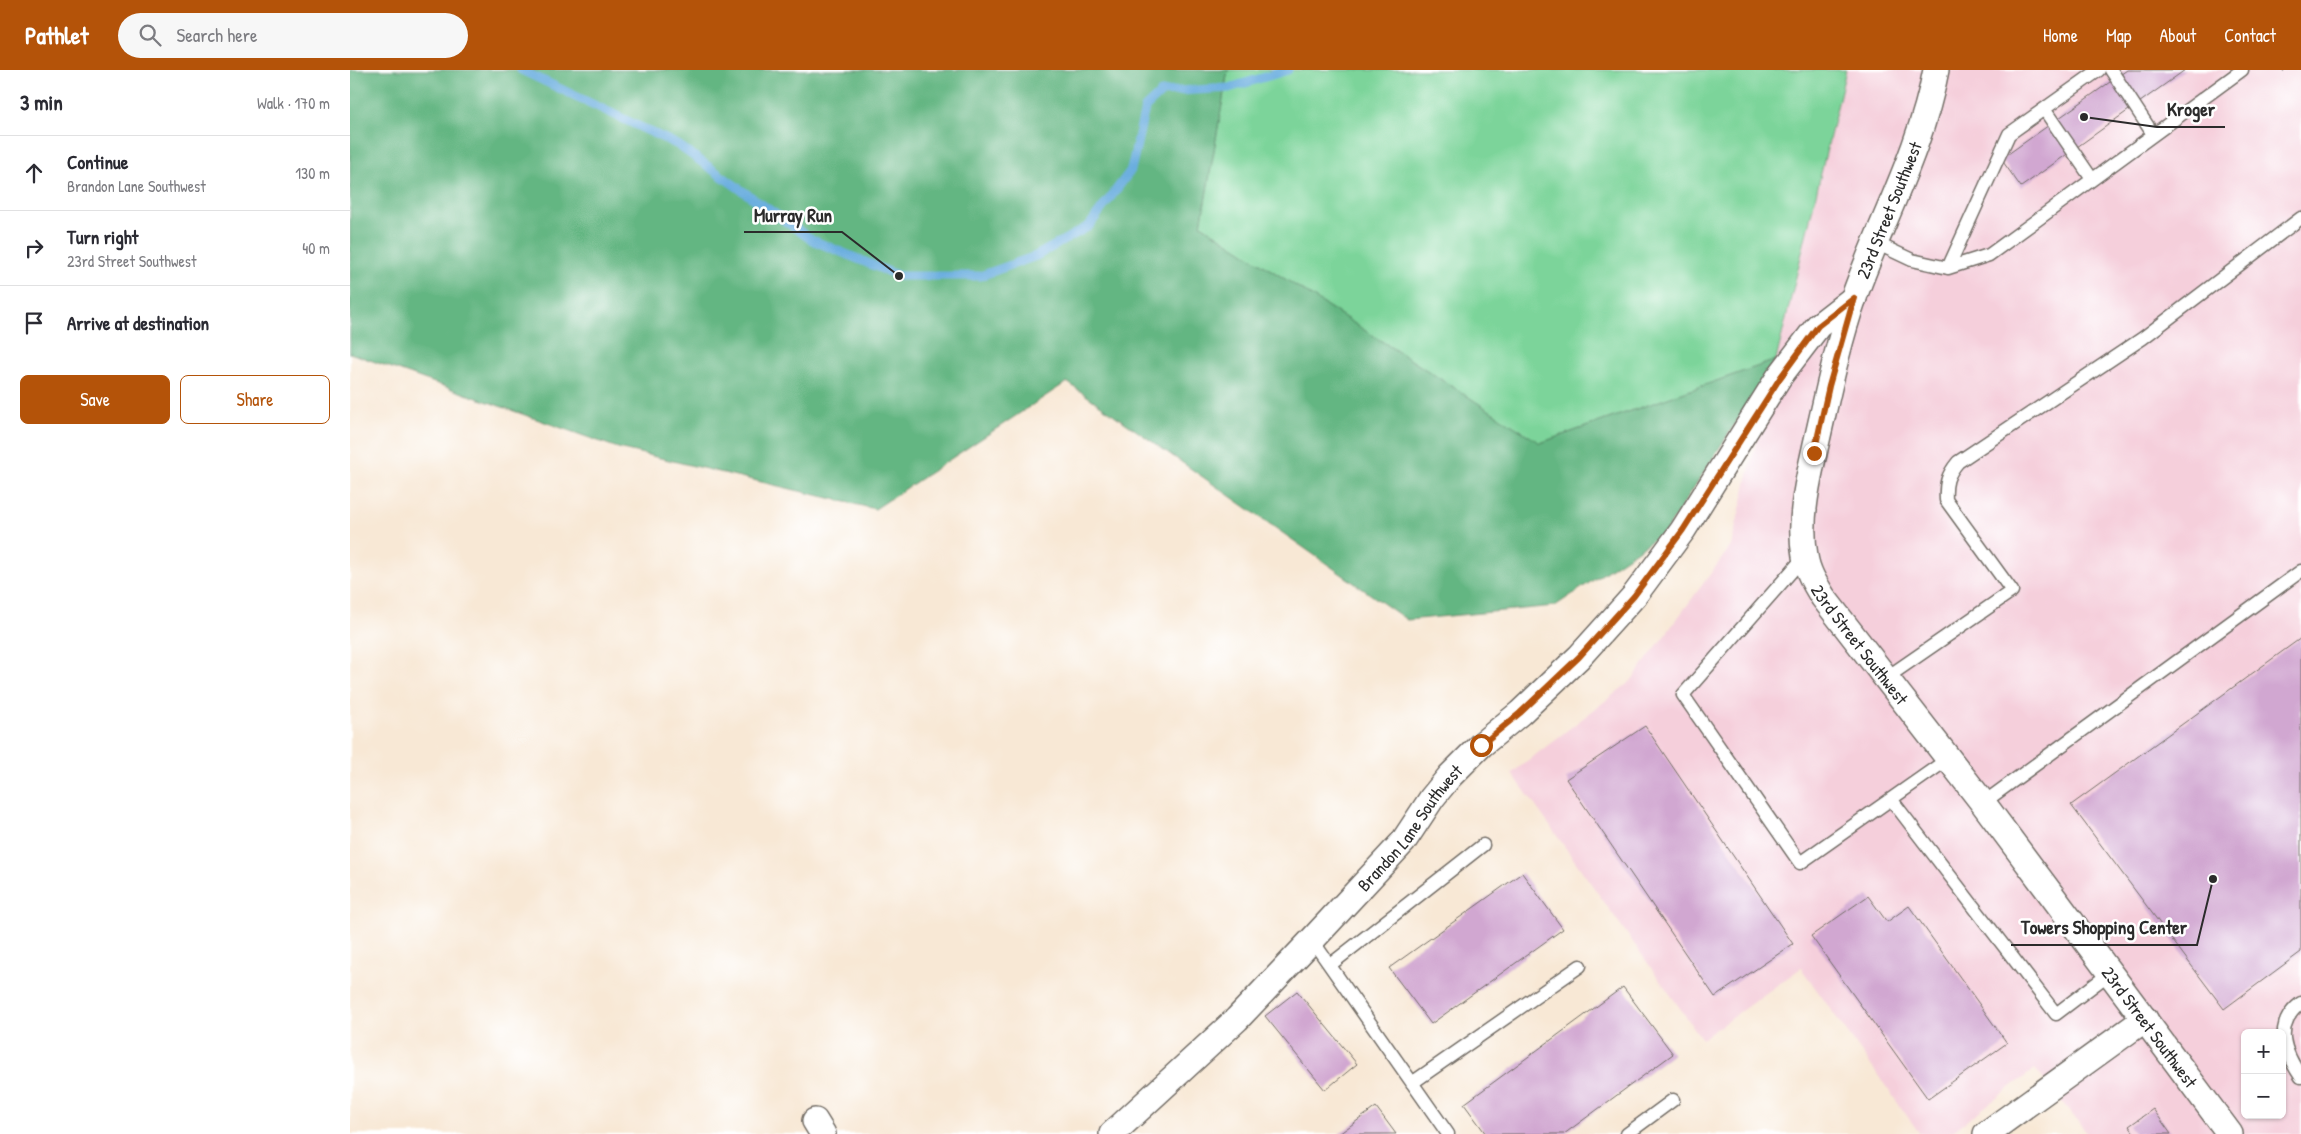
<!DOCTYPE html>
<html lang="en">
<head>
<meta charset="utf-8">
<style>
	body { margin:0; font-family:"Patrick Hand",sans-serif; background:#f7f7f7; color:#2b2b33 }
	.controls { position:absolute; right:15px; bottom:15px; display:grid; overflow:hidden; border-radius:8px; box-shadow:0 1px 4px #0004 }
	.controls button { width:45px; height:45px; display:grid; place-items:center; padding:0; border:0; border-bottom:1px solid #e1e1e2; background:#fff; color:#2b2b33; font:25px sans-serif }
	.stop { position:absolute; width:15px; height:15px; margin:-11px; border:4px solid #b45309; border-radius:50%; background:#fff }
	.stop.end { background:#b45309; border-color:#fff; box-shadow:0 1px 5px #0008 }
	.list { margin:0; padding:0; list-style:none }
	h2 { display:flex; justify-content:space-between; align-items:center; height:65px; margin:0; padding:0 20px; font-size:21px }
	h2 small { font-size:16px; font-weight:400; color:#7c7c81 }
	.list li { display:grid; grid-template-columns:32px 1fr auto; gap:15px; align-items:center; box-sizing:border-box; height:75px; padding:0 20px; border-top:1px solid #e1e1e2 }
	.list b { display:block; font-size:19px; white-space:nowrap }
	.list p { margin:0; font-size:16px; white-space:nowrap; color:#7c7c81 }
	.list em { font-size:16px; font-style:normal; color:#7c7c81 }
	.actions { display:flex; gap:10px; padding:15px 20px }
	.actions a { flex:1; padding:11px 0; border:1px solid #b45309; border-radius:8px; text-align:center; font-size:18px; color:#b45309 }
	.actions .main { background:#b45309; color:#fff }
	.icon { flex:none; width:28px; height:28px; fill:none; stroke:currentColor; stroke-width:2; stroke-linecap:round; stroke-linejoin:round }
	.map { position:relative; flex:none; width:1951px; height:1064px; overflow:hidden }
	header { display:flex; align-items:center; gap:30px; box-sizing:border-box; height:70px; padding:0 25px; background:#b45309; color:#fff }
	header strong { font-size:24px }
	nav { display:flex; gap:28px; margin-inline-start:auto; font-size:18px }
	.search { width:350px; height:45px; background:#f7f7f7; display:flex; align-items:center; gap:12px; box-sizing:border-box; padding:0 18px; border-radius:28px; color:#7c7c81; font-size:19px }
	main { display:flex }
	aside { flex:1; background:#fff }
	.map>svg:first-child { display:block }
	.built { fill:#f5cfdb; fill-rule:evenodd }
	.green { fill:#7bd49a; stroke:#538062 }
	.forest { fill:#64b682; stroke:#487056 }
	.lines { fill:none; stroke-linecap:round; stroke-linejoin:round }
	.stream { stroke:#6aaedf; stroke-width:9 }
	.building { fill:#d1a7d1 }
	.lane-casing { stroke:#736d66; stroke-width:15 }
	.street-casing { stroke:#736d66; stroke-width:28 }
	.path { stroke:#736d66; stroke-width:3; stroke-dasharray:1 4; stroke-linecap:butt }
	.lane { stroke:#fff; stroke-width:12 }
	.street { stroke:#fff; stroke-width:25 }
	.route { stroke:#b45309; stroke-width:6 }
	.labels { text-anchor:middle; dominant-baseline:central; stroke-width:5; stroke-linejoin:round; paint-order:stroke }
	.street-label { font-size:18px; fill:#2b2b2b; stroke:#fff }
	.leader { fill:none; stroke:#2b2b2b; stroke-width:2 }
	.callout-dot { fill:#2b2b2b; stroke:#fff; stroke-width:2 }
	.callout-label { font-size:19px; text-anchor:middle; font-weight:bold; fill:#2b2b2b; stroke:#fff; stroke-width:5; stroke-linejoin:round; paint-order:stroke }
</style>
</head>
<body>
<header>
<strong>Pathlet</strong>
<div class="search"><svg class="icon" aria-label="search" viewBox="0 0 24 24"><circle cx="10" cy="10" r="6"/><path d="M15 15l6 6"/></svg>Search here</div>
<nav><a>Home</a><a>Map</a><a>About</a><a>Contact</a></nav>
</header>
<main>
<aside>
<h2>3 min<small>Walk · 170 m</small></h2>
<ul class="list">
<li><svg class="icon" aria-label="ahead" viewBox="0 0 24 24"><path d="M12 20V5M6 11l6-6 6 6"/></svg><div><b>Continue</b><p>Brandon Lane Southwest</p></div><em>130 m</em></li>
<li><svg class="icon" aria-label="right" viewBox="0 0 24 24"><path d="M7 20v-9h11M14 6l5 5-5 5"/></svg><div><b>Turn right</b><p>23rd Street Southwest</p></div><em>40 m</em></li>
<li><svg class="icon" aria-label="arrive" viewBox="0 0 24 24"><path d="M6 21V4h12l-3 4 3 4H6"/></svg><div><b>Arrive at destination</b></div></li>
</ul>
<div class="actions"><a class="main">Save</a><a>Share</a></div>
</aside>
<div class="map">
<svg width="1951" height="1064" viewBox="0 0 1951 1064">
	<rect width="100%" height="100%" fill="#fff"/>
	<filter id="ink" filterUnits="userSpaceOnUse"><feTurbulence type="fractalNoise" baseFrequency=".02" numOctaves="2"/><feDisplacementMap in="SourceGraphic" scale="10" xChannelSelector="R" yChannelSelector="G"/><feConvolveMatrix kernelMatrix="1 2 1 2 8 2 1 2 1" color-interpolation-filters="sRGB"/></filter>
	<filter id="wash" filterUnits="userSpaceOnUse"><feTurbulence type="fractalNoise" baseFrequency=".0096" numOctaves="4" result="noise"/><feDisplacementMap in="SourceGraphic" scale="20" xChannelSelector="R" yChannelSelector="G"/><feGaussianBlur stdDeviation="1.12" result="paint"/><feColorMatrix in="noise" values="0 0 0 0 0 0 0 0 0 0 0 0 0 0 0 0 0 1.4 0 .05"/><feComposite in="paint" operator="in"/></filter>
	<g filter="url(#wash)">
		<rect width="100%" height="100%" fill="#f8e8d5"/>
		<!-- built -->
		<path class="built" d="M1496,0h455v1064h-213l-53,-65 -86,65h-29l-119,-166 -99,71 -190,-266 119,-92 100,-135zM1895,963h37v82h-37z"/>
		<!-- green -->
		<path class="green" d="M878,0h618l-70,290 -236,83 -339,-218z"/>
		<!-- forest -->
		<path class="forest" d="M0,0h878l-27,155 339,218 236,-83 -110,171 -111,75 -148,14 -340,-238 -192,127 -257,-61 -268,-95z"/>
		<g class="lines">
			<!-- stream -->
			<path class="stream" d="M171,0l157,75 134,95 87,36h81l56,-20 53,-30 42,-56 14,-62 17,-16 67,-4 59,-18"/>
		</g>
		<g id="blocks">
			<!-- building -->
			<path class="building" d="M1777,0h58l-164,117 -20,-28z
				M1951,568v314l-77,57 -153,-204z
				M1295,656l148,218 -78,53 -149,-218z
				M1172,803l41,56 -132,95 -42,-56z
				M1518,826l19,26 22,-16 98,137 -79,56 -117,-163z
				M1273,917l50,67 -109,80h-78l-22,-30z
				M947,921l60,73 -32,26 -60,-74z
				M1026,1037l20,27h-57z
				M1803,1039l18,25h-36l-6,-8z"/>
		</g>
	</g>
	<g filter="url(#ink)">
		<use href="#blocks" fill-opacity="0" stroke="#736d66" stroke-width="1"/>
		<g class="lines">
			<!-- lane casing -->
			<g class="lane-casing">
				<path id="lane" d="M1749,0l-90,64 -61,134 41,-13 253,-185
					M1761,0l42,64
					M1694,39l48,70
					M1526,173l36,17 36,8
					M1455,486l-122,139 117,168 148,-104
					M1536,608l126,-87 -66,-91c-1,-16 1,-25 12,-38l185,-124 158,-120
					M1541,729l165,215 54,-41
					M1633,733l318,-232
					M962,870l136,194
					M980,895l153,-120
					M1951,933c-29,22 -16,50 0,74
					M1062,1013l168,-117
					M1277,1064l46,-34"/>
			</g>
			<!-- street casing -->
			<g class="street-casing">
				<g id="street">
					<path id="s1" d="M1586,0c-15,80 -55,151 -82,227 -16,46 -26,95 -37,143 -8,36 -19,78 -12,116 2,15 10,28 18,41l160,206 247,331"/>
					<path d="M465,1051l8,13"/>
					<path id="s2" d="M762,1064l125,-115 75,-79 91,-98 29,-44 18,-22 31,-31 39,-32 59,-56 55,-61 49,-66 96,-153 39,-51 36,-28"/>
					<path d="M1636,1064l159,-115"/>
				</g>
			</g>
			<!-- path -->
			<path class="path" d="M1933,0h2"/>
			<!-- lane -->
			<use href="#lane" class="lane"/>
			<!-- street -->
			<use href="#street" class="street"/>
		</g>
	</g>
	<g class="lines" filter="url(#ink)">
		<!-- route -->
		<path class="route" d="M1131,675l39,-32 59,-56 55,-61 49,-66 97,-152 38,-52 36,-28 -25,88 -15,67"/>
	</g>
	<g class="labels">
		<!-- street labels -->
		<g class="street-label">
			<text transform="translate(1539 140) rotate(-68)">23rd Street Southwest</text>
			<text stroke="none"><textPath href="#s1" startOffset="612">23rd Street Southwest</textPath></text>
			<text stroke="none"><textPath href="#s2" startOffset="428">Brandon Lane Southwest</textPath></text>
			<text stroke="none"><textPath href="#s1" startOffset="1092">23rd Street Southwest</textPath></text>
		</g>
	</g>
	<!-- callouts -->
	<path class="leader" d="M1734 47L1807 57H1875M549 206L492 162H394M1863 809L1847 875H1661"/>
	<g class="callout-dot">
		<circle cx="1734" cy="47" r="5"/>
		<circle cx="549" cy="206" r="5"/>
		<circle cx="1863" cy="809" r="5"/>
	</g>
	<g class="callout-label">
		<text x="1841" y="46">Kroger</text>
		<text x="443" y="152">Murray Run</text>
		<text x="1754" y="864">Towers Shopping Center</text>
	</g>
</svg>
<div class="controls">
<button>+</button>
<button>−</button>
</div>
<div class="stop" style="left:1131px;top:675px"></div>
<div class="stop end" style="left:1464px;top:383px"></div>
</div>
</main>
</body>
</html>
